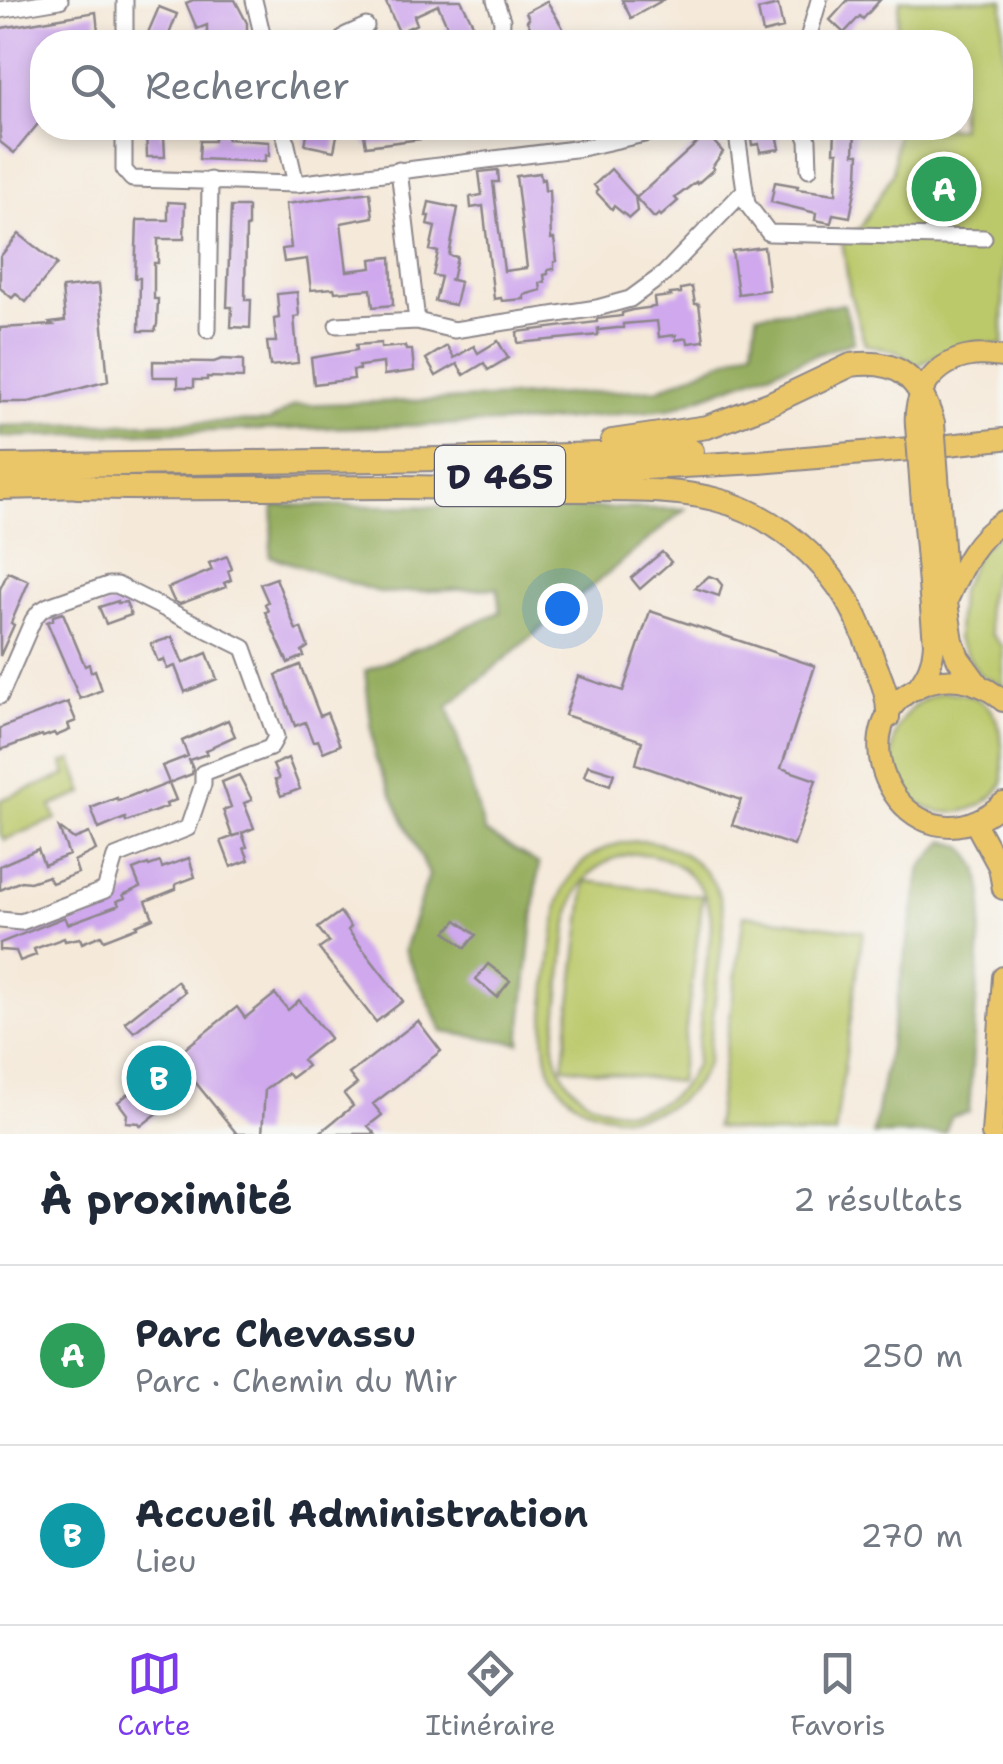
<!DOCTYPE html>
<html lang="fr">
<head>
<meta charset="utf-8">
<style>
	body { margin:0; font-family:"Shantell Sans",sans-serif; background:#f2f2f3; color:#1f2937 }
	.you { position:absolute; left:562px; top:608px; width:35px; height:35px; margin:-25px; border:8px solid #fff; border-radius:50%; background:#1a73e8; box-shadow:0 0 0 15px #1a73e833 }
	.badge { display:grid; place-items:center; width:65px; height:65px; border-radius:50%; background:#7c3aed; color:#fff; font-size:32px; font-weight:700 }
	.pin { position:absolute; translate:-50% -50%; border:5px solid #fff; box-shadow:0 2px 10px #0006 }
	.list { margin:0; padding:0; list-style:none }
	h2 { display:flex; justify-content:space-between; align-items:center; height:130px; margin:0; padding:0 40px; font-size:42px }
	h2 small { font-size:32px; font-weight:400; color:#747a83 }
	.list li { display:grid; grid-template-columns:65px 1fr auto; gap:30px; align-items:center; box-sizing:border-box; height:180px; padding:0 40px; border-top:2px solid #e0e1e3 }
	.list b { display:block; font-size:38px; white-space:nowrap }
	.list p { margin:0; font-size:32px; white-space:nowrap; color:#747a83 }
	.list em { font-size:32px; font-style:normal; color:#747a83 }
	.icon { flex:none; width:55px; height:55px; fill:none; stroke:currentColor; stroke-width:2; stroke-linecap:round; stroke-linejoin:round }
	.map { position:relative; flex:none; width:1003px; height:1134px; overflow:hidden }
	.search { position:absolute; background:#fff; box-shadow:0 5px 15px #0003; left:30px; right:30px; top:30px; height:110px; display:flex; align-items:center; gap:25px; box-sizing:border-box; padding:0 35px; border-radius:40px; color:#747a83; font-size:38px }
	.sheet { height:490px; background:#fff }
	nav { display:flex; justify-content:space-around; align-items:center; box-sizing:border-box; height:140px; border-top:2px solid #e0e1e3; background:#fff; font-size:28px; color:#747a83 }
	nav a { display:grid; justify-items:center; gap:5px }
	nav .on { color:#7c3aed }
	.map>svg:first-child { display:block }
	.green { fill:#bcc96b; stroke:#6f7653; stroke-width:2.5; fill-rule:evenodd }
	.forest { fill:#95ad5f; stroke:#5c684d; stroke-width:2.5 }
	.building { fill:#cfa8ed }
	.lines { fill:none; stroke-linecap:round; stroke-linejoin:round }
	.minor-casing { stroke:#8c868a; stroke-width:19 }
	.major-casing { stroke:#8c868a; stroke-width:24 }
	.highway-casing { stroke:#8c868a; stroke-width:26 }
	.minor { stroke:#fff; stroke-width:15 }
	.major { stroke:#ebc669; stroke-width:20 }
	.highway { stroke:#ebc669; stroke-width:22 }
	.major-bridge-casing { stroke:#8c868a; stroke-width:24; stroke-linecap:butt }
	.highway-bridge-casing { stroke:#8c868a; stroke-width:26; stroke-linecap:butt }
	.major-bridge { stroke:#ebc669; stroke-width:20 }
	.highway-bridge { stroke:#ebc669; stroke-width:22 }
	.labels { text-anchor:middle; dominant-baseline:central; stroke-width:10; stroke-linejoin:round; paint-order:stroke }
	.shield { fill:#f6f6f2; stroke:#626272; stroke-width:2.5 }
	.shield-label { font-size:35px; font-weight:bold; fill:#22223b }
</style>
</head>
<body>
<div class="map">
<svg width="1003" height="1134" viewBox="0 0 1003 1134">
	<rect width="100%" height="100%" fill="#f6f6f2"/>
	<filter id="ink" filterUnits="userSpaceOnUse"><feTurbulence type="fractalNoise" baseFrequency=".01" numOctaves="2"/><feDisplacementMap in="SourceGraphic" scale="20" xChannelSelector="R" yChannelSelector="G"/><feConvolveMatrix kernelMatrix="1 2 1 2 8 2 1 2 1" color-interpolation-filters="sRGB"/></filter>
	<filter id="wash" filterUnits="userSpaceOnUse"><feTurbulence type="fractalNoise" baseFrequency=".0048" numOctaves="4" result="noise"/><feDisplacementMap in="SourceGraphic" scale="40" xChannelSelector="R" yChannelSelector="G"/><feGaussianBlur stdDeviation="2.25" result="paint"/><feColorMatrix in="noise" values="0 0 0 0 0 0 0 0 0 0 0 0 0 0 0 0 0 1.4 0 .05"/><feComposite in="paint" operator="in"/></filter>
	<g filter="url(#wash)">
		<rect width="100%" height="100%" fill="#f5e9d9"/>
		<!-- green -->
		<path class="green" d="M900,0h103v345c-39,-5 -52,3 -86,21l-20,-14 -32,-8 -15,-50 -8,-54 19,-13 32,-54 4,-45h63v-86h-65z
			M1003,530v31l-9,11 -8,35 5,27 12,13v42l-6,-6 -18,-9 -22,-35 2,-46 19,-42z
			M943,692c60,0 60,39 60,91 -10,16 -25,26 -44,29 -74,9 -96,-99 -16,-120z
			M72,760l12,33 -33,13 5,13 -52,21 -4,-7v-33l66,-25 -3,-12z
			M646,841c41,5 78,37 78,81 -1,18 -4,37 -6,54 -4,29 -7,57 -10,85 -26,73 -135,73 -159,6 -13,-41 4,-118 9,-162 12,-42 44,-65 88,-64zM629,854c38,-3 74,20 81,59 3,15 -1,32 -3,47 -4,34 -7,69 -11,103 -30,71 -130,61 -142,-17 3,-27 6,-53 9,-79 5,-51 6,-99 66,-113z
			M586,881l117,15 -24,186 -116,-15z
			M744,915l119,16 -28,203h-69l-51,-7z"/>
		<!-- forest -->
		<path class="forest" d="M844,304l10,37 -185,68 -132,13 -537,15v-11l270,-5 25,-16 199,-7 165,-9 94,-41 4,-34z
			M274,505l411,4 -237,197 37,126 54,32 -19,179 -77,-11 -39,-82 25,-75 -54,-117 -10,-87 135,-59 -3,-24 -116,5 -111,-37z
			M945,841l18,5 15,21 5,28 -14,217 -18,5 -6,16 -72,1 48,-267z"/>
		<g id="blocks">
			<!-- building -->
			<path class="building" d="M193,0h42l12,23v19h-40v-17l-10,4 -11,-26z
				M385,0h76l17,34 -19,8h-9l-6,-12 4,-2 -10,-23 -24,11 3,8 -18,8z
				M622,0h41l-32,18z
				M848,0h32l-17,19 -3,-3 -16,17 -14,-13z
				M547,1l20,34 -12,7h-17l-11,-21 2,-2 -3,-7z
				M778,5l5,23 -20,5 -5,-23z
				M159,7l18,7 -11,28h-22z
				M96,12l3,30h-57v77l-28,34 -14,-11v-112l2,-2z
				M146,128h15v8h3l1,21h-18z
				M308,128l30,2 -4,21 -29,-6z
				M363,128h88l1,7 -86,11z
				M757,128h19l4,21 -20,3 -1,-8 -7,1 -2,-14h7z
				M835,130l20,1 -1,23h5l-1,22 -8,41 -17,-3 -2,9 -16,-3 1,-7 -45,-11 4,-20 23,4 -1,3 39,5 2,-42h-4z
				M215,131l13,1 -1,7 42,3v14l-4,-1v7l-66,-3 1,-18h14z
				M707,134l16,18 -11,15 2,2 -17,15 -1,-2 -21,16 3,3 -17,15 -2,-2 -5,4 -18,-20z
				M611,169l24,27 2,15 -8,7 -15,-12 -2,3 -16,-17 2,-2 -4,-5z
				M498,170l1,12h-6l11,89 23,-3 -11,-92 24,-3 1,7 3,-1 1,12 4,-1 2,49h3l3,22 -3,1v7l-6,1v4l-4,1 1,7 -5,1 1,7 -17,5v4l-22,2 -1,-3 -7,1 -11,-93 -12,2 -1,-11 12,-2 -3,-23z
				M370,192l3,25 -32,6 6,48 25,-3 -1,-9 20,-2 2,48 -20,2 -2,-18 -36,3 -1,-4 -23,2 -4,-31 -23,3 -2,-13 9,-1 -5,-44z
				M168,202l17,1 -1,36h-26v24h-4v36h4l-1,25 -2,7h-16l1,-53h-5l2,-58h31z
				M429,202l29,6 -9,47 8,2 -5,23 -3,-1 11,3 -5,23 -20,-4 6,-24 -8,-2 5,-23 -8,-2 5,-23 -8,-2 2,-9h-3z
				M231,207h17v20h-2l-1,73h6l-1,28 -19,-1 1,-20h-5z
				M19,234l38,30 -31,38 -10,-8 -4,4 -12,-10v-31z
				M764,247l5,43 -31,4 -6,-43z
				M99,284l9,97 -79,21h-29v-74l53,-3 -3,-2 15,-2 -3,-33z
				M692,287l3,17h4l5,37 -16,2 -1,-5 -11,2v-5l-17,2 -2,-16 -34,3v4h-6l-19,2v-3v8l-80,8 -1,-11 80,-10v-3l25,-3v-3l10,-3 23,-3 -1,-9 17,-2 -1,-2 11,-1v-4z
				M297,292l2,24 -5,1 4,46 -28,3 -3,-24h9l-2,-23 5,-1 -2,-24z
				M498,341l10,17 -20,12 -4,-7 -20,12 -7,-11 -21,12 -10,-17 21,-13 7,12 20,-12 4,7z
				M381,343v5l24,-2 1,4h6l2,21 -30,4 -1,-12 -24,3v4h-6l1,9 -40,5 -3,-26 46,-8 -1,-5z
				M222,359l21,1v18l-36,-1v3h-13v7h-16v-10h-25v-16l61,1z
				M662,552l9,10 -31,27 -9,-11z
				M227,556l5,13 -4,2 3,9 -7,3 2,4 -46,17 -6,-3 -6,-13 44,-18 -3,-7z
				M8,572l21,9 -18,42 3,2 -14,31v-67z
				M709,576l8,3 5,6 -3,11 -24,-8z
				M276,578l20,52 5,-2 7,19 -6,4 2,5 -16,7 -23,-51 3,-1 -3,-7 3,-2 -8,-18z
				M118,601v2l8,-1 5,13 -25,9 -7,-17z
				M650,611l165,55 -34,102 35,12 -22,66 -62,-21 9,-25 -105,-36 6,-23 -77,-26 13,-39 45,15z
				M63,613l22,53 4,-2 2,8 4,-2 7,20 -22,9 -33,-77 6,-2v-4z
				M172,637l11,26 24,-10 10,26 -32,13 -10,-26 -8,3 -3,-10 -6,3 -7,-18z
				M300,665l20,51 7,-3 13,32 -17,7 -5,-12 -5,2 -8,-20 -10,4 -19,-51z
				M68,702l8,19 -8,3 2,6 -14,6 -2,-3 -11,4 -1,-2 -42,15v-22z
				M228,720l7,16 -22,10v1l-8,4 2,3 -18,6 4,9 -1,5 -23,9 -7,-17 26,-10 -6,-15z
				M288,758l12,31 -19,7 -6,-16 4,-1 -6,-14z
				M588,765l26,8 -4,12 -26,-9z
				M239,775l13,25 -8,3 10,25 -12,5 5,14 -3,1 5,12 -18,7 -10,-26 19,-7 -8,2 -9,-26 8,-3 -9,-25z
				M169,783l7,17 -10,4 1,3 -41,15 -1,-4 -26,11 -8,-21 26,-10 1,3 25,-10 1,2z
				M59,828l15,11 15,-6 7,17 -22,11 4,12 -26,10 -4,-7 -18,6 -9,-1 -21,9v-24l6,-3 32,-14 6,16 25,-10z
				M189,858l6,19 -19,7v5l-30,12 7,17 -17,7 1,2 -33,13 -3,-5 -19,8 -2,-5 -15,3 -1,-3 -30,11 2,6 -16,6 -4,-10 -16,-1v-7l65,-26 3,7 51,-19 -2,-4 8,-3 -2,-3 17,-8 -7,-17 15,-6 1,2 11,-4 2,6z
				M340,912l11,15 -3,3 55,71 -27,21 -57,-73 10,-7 -11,-14z
				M457,920l19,15 -11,13 -19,-16z
				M488,964l22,17 -13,16 -21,-18z
				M177,981l8,11 -51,40 -9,-10z
				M275,994l13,16 11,-10 31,38 -28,22 5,6 -16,12 -4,-5 -22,17 -3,44h-25l-41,-51 -55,43 -2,-3 -13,-1 1,-8 -9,-12 119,-95 8,11z
				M418,1021l23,30 -68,53 9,11 -14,11 7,8h-57l35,-28 -9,-12 13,-10 -8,-10z"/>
		</g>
	</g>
	<g filter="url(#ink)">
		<use href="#blocks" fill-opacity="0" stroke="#8c868a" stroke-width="2.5"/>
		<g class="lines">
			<!-- minor casing -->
			<g class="minor-casing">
				<path id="minor" d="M254,0l10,42
					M495,0l7,20 -1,22
					M0,10l60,-10
					M125,42v-42
					M340,42l6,-7 20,-9
					M807,42l12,-42
					M124,128v42l8,9 164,5 286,-36 89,-20
					M283,128l13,56
					M736,128l11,76 22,29 215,5
					M803,128l5,12 1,29
					M399,170l18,151
					M337,325l80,-4 37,9 143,-22 33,-9 34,-25 79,-82
					M208,330l2,-150
					M0,696l33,-76 7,-9 8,-5 60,-21h9l127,63 32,89 -6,11 -67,25v11l-15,44 -73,29 -10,33 -84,32 -21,-2"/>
			</g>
			<!-- major casing -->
			<g class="major-casing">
				<path id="major" d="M916,425c-3,-34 21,-64 55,-69 11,-2 21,0 32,1
					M921,448l82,-9
					M946,603c15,-33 26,-62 57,-82
					M916,689c12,-15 17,-27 18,-46l-13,-152
					M1003,701c-19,-18 -46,-26 -72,-19 -110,33 -25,205 72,121
					M974,821l25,46 4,22
					M992,1134l11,-157"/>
			</g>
			<!-- highway casing -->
			<g class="highway-casing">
				<path id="highway" d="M612,441l95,-14 64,-24 80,-38c48,-7 69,14 82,58
					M0,466l440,-7 252,-8
					M515,475l244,-13 162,-14
					M77,487c107,3 213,0 319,0 46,0 91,2 137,3 55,1 129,-4 181,9 55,13 107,56 135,104 10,17 17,37 24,56 8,20 16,36 15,58
					M0,488l89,-2
					M938,490l8,113 6,38 6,17 19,26"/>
			</g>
			<!-- minor -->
			<use href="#minor" class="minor"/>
			<!-- major -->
			<use href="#major" class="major"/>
			<!-- highway -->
			<use href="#highway" class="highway"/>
			<!-- major-bridge casing -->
			<g class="major-bridge-casing">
				<path id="major-bridge" d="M916,425l5,66"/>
			</g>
			<!-- highway-bridge casing -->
			<g class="highway-bridge-casing">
				<path id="highway-bridge" d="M933,423l5,67"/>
			</g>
			<!-- major-bridge -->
			<use href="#major-bridge" class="major-bridge"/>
			<!-- highway-bridge -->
			<use href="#highway-bridge" class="highway-bridge"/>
		</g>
	</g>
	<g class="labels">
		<!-- shield labels -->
		<rect class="shield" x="435" y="446" width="130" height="60" rx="8"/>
		<g class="shield-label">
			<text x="500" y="476">D 465</text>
		</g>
	</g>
</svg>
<div class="you"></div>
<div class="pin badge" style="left:944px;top:189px;background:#2e9e5b">A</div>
<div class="pin badge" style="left:159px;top:1078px;background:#0f9aa8">B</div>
<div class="search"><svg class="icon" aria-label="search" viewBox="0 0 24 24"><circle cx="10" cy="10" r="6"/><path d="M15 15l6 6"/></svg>Rechercher</div>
</div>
<section class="sheet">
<h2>À proximité<small>2 résultats</small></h2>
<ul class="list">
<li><span class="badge" style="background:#2e9e5b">A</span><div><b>Parc Chevassu</b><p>Parc · Chemin du Mir</p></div><em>250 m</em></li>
<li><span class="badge" style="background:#0f9aa8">B</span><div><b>Accueil Administration</b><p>Lieu</p></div><em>270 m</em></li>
</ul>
</section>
<nav>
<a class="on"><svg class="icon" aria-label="map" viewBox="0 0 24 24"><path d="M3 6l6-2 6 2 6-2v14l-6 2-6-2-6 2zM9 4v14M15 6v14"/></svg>Carte</a>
<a><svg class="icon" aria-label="directions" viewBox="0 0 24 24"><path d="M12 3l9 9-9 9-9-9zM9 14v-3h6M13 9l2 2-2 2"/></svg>Itinéraire</a>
<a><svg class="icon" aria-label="saved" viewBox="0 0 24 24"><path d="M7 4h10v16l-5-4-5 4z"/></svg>Favoris</a>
</nav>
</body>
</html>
